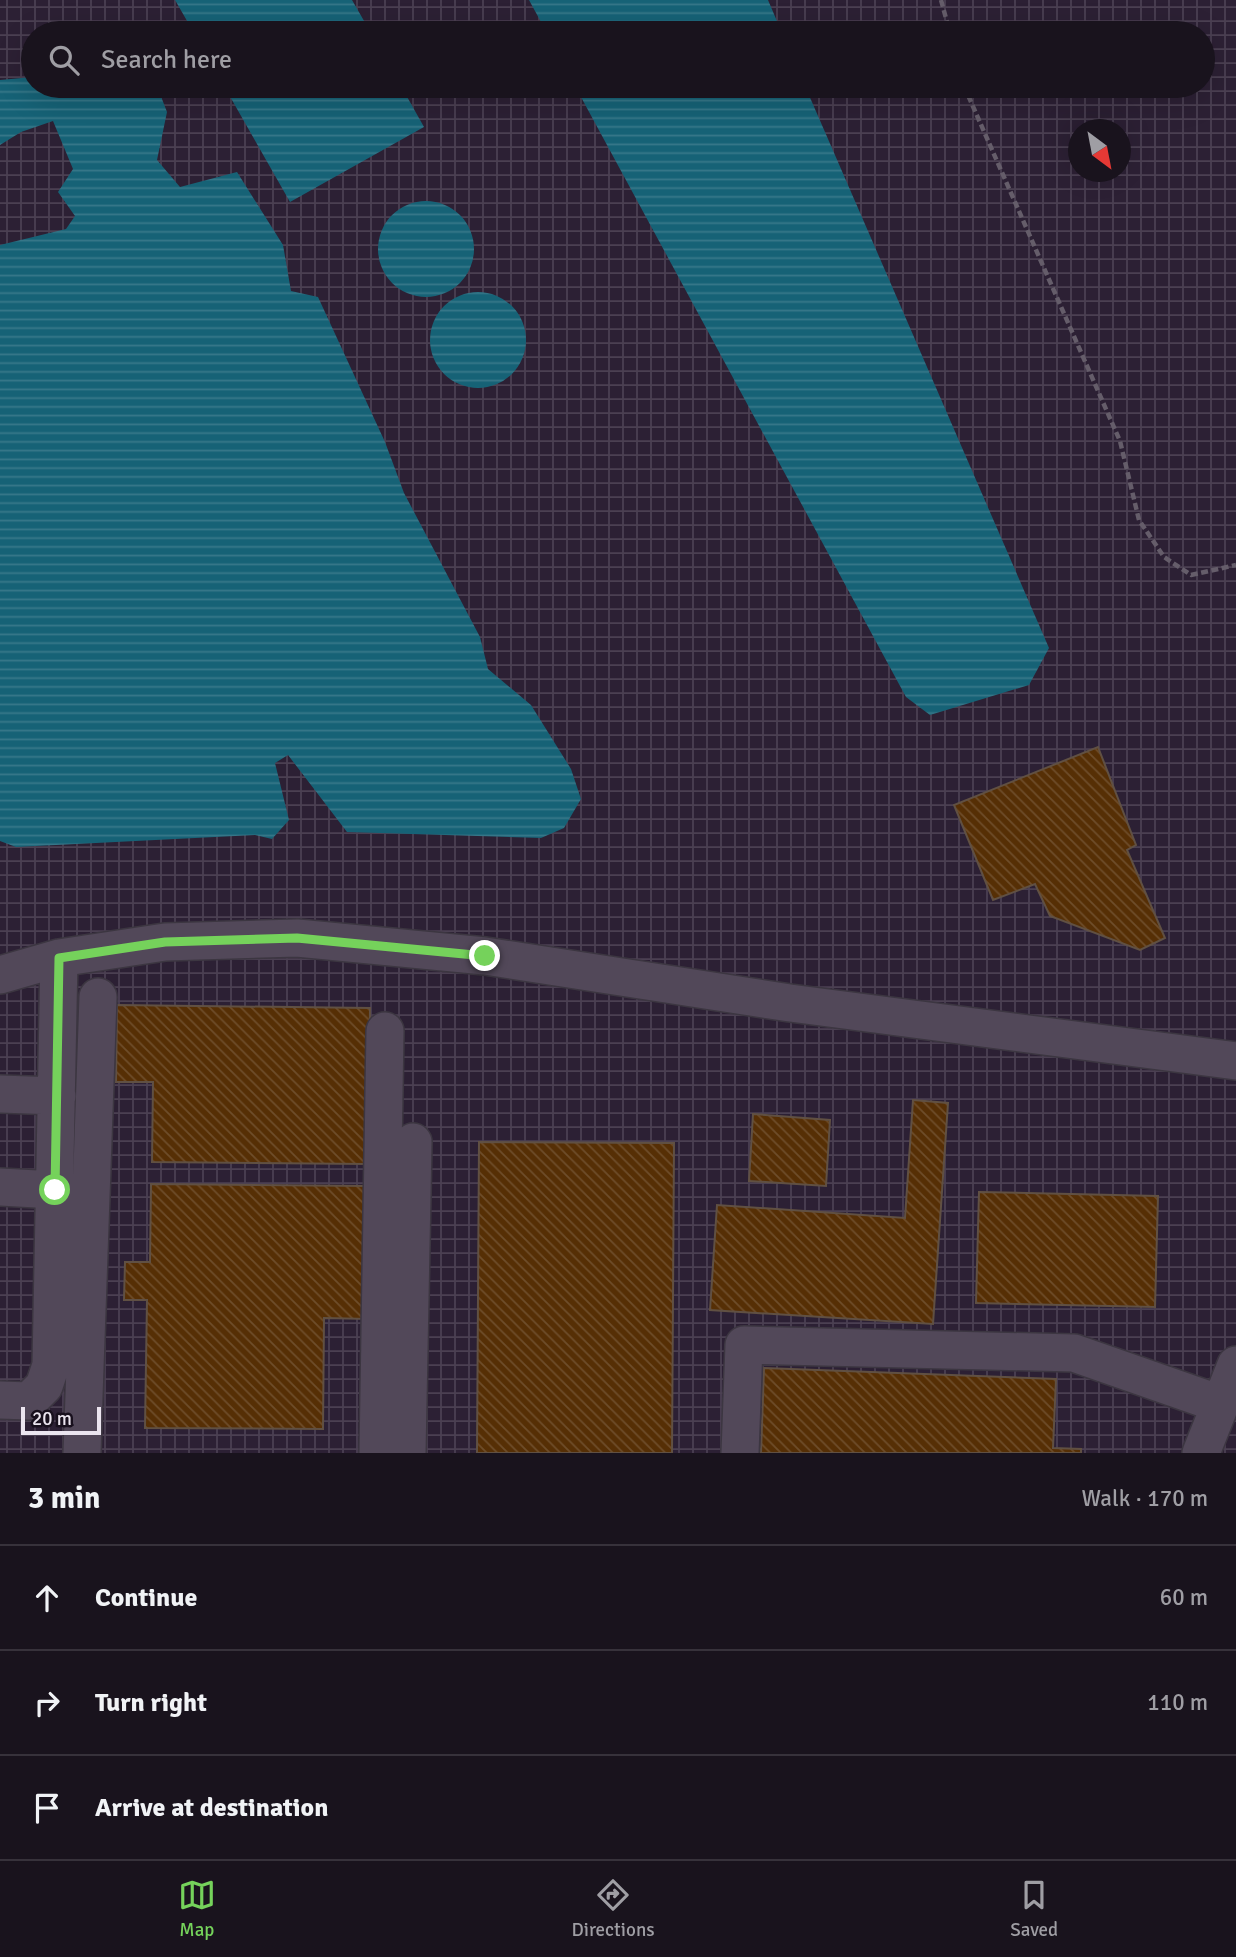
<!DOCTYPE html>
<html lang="en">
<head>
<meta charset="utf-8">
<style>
	body { margin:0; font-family:Signika,sans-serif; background:#221c26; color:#f1f3f6 }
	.compass { position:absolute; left:1068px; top:119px; width:63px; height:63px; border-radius:50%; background:#19131d; box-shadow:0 7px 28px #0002; rotate:148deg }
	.scale { position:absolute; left:21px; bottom:18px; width:80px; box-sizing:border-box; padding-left:7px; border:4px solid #ebe5ef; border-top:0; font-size:19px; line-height:24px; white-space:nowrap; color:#ebe5ef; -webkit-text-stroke:5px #18101d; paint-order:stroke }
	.stop { position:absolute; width:21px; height:21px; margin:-16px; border:5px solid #75d25b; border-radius:50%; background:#fff }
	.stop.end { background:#75d25b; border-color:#fff; box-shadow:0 2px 7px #0008 }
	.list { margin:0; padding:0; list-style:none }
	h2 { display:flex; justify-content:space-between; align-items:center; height:91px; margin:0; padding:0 28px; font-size:30px }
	h2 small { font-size:23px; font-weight:400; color:#9f9ea4 }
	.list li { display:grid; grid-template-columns:46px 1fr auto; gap:21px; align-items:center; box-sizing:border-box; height:105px; padding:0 28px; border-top:2px solid #37323b }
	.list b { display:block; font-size:26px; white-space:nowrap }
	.list em { font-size:23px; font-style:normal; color:#9f9ea4 }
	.icon { flex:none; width:38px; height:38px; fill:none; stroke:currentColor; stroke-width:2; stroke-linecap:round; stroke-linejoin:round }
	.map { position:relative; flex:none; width:1236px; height:1453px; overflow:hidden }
	.search { position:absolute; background:#19131d; box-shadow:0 7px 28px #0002; left:21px; right:21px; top:21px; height:77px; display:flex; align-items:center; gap:18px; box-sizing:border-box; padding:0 24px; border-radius:38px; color:#9f9ea4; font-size:26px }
	.sheet { height:406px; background:#19131d }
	nav { display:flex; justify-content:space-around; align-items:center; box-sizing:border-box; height:98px; border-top:2px solid #37323b; background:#19131d; font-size:19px; color:#9f9ea4 }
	nav a { display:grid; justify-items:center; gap:4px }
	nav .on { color:#75d25b }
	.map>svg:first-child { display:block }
	.industrial { fill:url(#industrial-grid); fill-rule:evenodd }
	.water { fill:url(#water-rules) }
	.building { fill:url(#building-back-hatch); stroke:#605043; stroke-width:2 }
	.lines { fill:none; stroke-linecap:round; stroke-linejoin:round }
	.minor-casing { stroke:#3c3641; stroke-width:40 }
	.path { stroke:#655d6a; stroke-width:4.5; stroke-dasharray:7 3.5; stroke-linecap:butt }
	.minor { stroke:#524859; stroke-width:37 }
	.route { stroke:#75d25b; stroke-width:9 }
</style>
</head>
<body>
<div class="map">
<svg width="1236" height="1453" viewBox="0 0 1236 1453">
	<defs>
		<pattern id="industrial-grid" width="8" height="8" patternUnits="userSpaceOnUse" patternTransform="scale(1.75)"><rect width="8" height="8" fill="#2c2034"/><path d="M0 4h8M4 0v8" fill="none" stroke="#4b4052"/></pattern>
		<pattern id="water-rules" width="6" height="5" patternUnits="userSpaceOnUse" patternTransform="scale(1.75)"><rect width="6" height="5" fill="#166276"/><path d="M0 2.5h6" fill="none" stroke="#38788a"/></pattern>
		<pattern id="building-back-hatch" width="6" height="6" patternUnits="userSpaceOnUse" patternTransform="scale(1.75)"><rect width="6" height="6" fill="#562f05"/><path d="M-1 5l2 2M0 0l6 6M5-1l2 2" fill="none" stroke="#6e4d2a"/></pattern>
	</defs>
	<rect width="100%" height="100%" fill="#211927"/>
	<!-- industrial -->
	<path class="industrial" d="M0,0h1236v1346l-27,54 27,-35v88h-1236zM33,33h1170v53h-1170zM1078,130h42v42h-42z"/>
	<!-- water -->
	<path class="water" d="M175,0h177l19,33h-177z
		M529,0h239l14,33h-235z
		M33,77v9h124l10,26 -10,48 23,27 57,-15 46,73 8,46 27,6 67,145 19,51 76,144 8,32 43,36 40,64 10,30 -17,29 -23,10 -194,-6 -59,-77 -13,8 14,57 -17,19 -17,-4 -239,12 -16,-6v-596l66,-16 9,-13 -17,-24 15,-23 -20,-48 -32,11 -21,13v-65z
		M224,86h177l23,41 -134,75z
		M575,86h230l244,562 -20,37 -99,30 -24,-18z
		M378 249a48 48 0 1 1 96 0a48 48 0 1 1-96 0Z
		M430 340a48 48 0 1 1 96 0a48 48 0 1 1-96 0Z"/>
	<!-- building -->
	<path class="building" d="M1098,747l38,98 -9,5 38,88 -25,12 -90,-34 -15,-32 -42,16 -39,-95z
		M117,1005l253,3 -2,156 -216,-2 1,-80h-37z
		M913,1100l35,3 -15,221 -223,-14 7,-105 188,13z
		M753,1114l77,6 -4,66 -77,-5z
		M479,1142l195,1 -2,310h-195z
		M151,1184l219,2 -1,133 -45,-1 -1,111 -178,-1 2,-128h-23l1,-38h25z
		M979,1192l179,4 -3,111 -179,-4z
		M764,1368l292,11 -3,69 28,1v4h-320z"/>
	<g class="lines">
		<!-- minor casing -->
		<g class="minor-casing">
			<path id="minor" d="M0,975l59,-17 106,-16 132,-4 188,18 305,47 446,58
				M0,1094l57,2
				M0,1187l55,3
				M0,1400l29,1 15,-15 7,-21 8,-407
				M82,1453l16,-456
				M378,1453l7,-422
				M407,1453l6,-311
				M740,1453l4,-108 330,8 146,51
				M1201,1453l35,-88"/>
		</g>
		<!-- path -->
		<path class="path" d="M941,0l9,33
			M964,86l156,355 19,79 25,37 27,18 45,-10"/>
		<!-- minor -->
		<use href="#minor" class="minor"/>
	</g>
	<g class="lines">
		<!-- route -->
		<path class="route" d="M55,1190l4,-232 106,-16 132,-4 188,18"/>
	</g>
</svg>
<svg class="compass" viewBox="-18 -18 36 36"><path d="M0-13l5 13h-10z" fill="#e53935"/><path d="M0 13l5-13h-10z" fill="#9f9ea4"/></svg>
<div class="scale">20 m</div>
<div class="stop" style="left:55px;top:1190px"></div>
<div class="stop end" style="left:485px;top:956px"></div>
<div class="search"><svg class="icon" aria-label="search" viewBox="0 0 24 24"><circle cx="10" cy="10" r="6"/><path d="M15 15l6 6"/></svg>Search here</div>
</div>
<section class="sheet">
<h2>3 min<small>Walk · 170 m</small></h2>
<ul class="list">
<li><svg class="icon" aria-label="ahead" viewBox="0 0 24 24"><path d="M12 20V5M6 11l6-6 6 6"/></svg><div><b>Continue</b></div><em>60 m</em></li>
<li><svg class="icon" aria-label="right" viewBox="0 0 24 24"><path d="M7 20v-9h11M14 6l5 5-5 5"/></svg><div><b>Turn right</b></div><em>110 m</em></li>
<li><svg class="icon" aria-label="arrive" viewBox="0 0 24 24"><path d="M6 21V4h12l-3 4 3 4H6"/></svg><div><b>Arrive at destination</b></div></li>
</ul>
</section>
<nav>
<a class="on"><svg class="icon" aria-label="map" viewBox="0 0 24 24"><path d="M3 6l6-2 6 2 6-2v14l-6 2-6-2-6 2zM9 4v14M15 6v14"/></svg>Map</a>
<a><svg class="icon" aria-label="directions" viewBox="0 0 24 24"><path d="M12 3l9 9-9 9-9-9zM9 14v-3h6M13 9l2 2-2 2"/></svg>Directions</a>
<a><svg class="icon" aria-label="saved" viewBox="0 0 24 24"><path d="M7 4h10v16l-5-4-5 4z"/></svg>Saved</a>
</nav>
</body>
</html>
